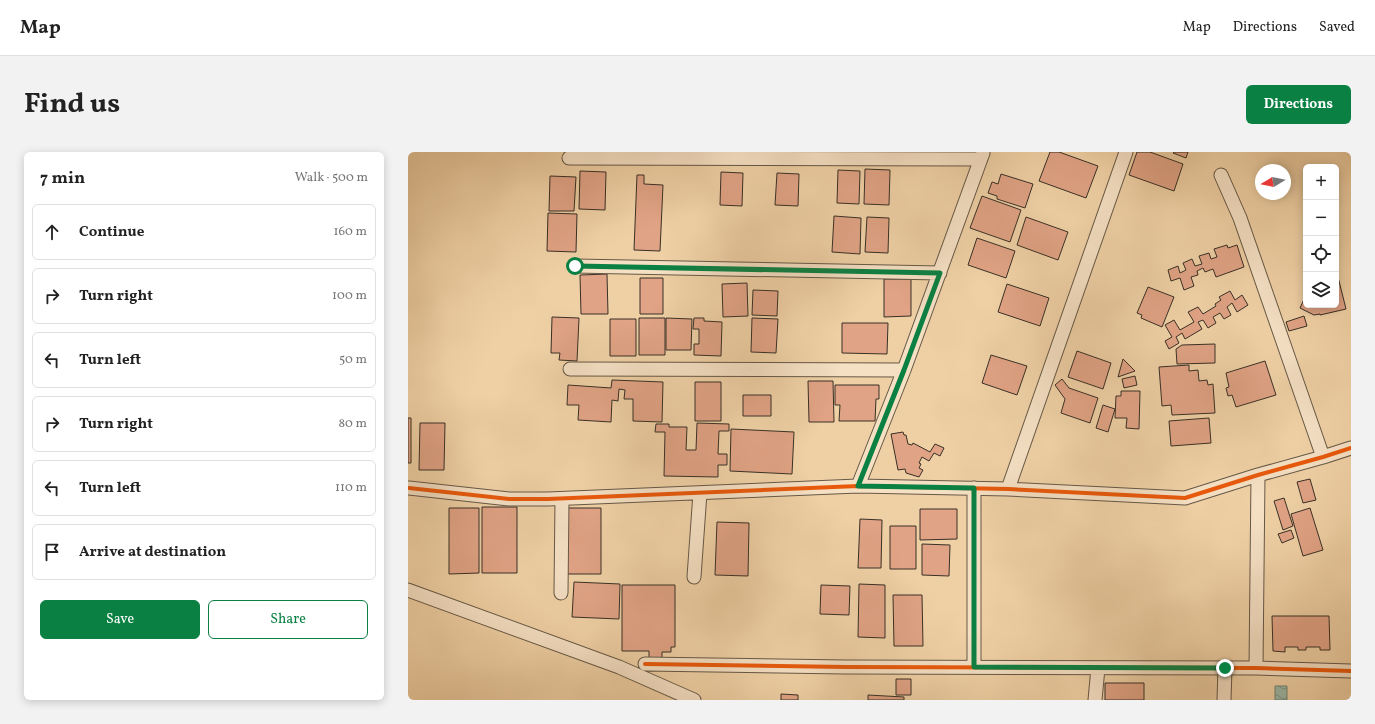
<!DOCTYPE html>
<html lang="en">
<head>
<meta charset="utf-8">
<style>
	body { margin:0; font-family:Vollkorn,serif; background:#f2f2f2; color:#222 }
	.controls { position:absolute; right:12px; top:12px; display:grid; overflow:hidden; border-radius:6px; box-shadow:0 2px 10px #0003 }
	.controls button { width:36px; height:36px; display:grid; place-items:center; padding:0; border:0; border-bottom:1px solid #e0e0e0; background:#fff; color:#222; font:20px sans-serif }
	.compass { position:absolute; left:847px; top:12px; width:36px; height:36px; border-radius:50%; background:#fff; box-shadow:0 2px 10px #0003; rotate:260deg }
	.stop { position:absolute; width:12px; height:12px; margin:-9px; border:3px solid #0b8043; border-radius:50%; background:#fff }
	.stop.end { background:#0b8043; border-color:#fff; box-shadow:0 1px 4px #0008 }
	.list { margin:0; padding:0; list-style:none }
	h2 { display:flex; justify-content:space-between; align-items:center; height:52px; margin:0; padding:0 16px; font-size:17px }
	h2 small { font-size:13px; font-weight:400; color:#767676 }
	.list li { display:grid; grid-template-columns:26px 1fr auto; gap:12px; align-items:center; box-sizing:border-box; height:56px; margin:0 8px 8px; padding:0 8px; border:1px solid #e0e0e0; border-radius:6px }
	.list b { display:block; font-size:15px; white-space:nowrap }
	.list em { font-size:13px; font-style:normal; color:#767676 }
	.actions { display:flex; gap:8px; padding:12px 16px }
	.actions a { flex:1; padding:9px 0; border:1px solid #0b8043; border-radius:6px; text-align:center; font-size:14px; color:#0b8043 }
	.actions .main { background:#0b8043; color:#fff }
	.icon { flex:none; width:22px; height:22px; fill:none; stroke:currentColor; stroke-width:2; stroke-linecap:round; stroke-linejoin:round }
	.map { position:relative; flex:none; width:943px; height:548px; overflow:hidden; border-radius:6px }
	header { display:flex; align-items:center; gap:24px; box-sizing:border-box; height:56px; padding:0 20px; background:#fff; border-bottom:1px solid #e0e0e0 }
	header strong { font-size:19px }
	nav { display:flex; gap:22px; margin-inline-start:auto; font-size:14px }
	.intro { display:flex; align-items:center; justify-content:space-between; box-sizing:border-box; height:96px; padding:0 24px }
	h1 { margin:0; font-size:28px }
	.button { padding:10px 18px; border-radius:6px; background:#0b8043; color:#fff; font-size:14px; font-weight:700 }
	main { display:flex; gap:24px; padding:0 24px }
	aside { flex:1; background:#fff; border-radius:6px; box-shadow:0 2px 10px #0003 }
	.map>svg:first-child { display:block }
	.water { fill:url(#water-waves); stroke:#738172 }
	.building { fill:#e0a385; stroke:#383026 }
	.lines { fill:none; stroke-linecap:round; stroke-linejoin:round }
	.minor-casing { stroke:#665846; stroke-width:15 }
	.minor { stroke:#f5e0c4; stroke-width:13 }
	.cycleway-casing { stroke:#f5e0c4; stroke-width:6 }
	.cycleway { stroke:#e8590c; stroke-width:4 }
	.route { stroke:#0b8043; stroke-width:5 }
</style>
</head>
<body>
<header>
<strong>Map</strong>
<nav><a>Map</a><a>Directions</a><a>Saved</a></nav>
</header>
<div class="intro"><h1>Find us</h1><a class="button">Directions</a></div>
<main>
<aside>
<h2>7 min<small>Walk · 500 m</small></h2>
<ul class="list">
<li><svg class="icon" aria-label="ahead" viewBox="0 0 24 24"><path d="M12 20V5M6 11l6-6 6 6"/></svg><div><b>Continue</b></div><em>160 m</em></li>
<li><svg class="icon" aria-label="right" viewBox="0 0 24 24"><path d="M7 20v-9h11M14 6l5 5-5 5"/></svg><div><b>Turn right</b></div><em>100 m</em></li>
<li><svg class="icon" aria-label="left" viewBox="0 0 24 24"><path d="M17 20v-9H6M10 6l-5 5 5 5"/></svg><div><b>Turn left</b></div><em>50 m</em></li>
<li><svg class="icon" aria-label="right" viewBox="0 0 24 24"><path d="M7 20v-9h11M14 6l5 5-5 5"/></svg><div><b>Turn right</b></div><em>80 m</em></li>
<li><svg class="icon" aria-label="left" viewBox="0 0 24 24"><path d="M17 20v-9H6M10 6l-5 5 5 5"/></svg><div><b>Turn left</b></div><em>110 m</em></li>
<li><svg class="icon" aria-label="arrive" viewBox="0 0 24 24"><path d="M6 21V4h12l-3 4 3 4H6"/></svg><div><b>Arrive at destination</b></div></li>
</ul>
<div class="actions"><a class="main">Save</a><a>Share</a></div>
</aside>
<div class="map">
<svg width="943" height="548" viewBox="0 0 943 548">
	<defs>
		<pattern id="water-waves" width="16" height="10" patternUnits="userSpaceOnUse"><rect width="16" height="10" fill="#9ab7a5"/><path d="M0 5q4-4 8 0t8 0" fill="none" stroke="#7f9586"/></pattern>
	</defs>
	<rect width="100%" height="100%" fill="#efd0a5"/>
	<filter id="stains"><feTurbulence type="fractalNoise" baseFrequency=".005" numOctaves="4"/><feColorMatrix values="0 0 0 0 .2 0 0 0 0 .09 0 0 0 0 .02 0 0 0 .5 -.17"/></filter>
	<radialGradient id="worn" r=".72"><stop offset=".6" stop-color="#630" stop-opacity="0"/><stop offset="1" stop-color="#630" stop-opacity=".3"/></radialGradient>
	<!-- water -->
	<path class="water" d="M867,534h12v14h-12z"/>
	<!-- building -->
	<path class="building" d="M642,0h9l39,14 -12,32 -47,-17z
		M729,0h13l33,12 -9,27 -45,-16z
		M766,0h14l-2,6 -13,-5z
		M457,17l25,1 -1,35 -25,-1z
		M430,18l22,1 -1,33 -22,-1z
		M172,19l26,1 -1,38 -26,-1z
		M313,20l22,1 -1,33 -22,-1z
		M369,21l22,1 -1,32 -23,-1z
		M593,22l32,10 -8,24 -28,-9v-3l-9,-3 4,-11 6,2z
		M229,23h7v9l19,1 -3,66 -26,-1z
		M142,24l26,1 -2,34h-25z
		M574,44l39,14 -11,32 -40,-14z
		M140,61l29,1 -1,38 -29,-1z
		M426,64l27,2 -1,36 -28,-2z
		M459,65l22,1 -1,35 -23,-1z
		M618,65l42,15 -10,28 -41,-15z
		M569,86l38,13 -9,27 -38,-13z
		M819,93l1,3 9,-3 7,22 -28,10 -3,-8 -8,3 -2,-4 -6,3 1,4 -7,2 3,9 -10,4 -4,-12 -9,3 -3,-11 10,-4 2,7 6,-3 -3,-7 9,-4 3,7 7,-2 -3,-8 10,-3 2,6 6,-2 -3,-8z
		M199,122l1,40h-27l-1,-39z
		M930,125l8,32 -26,6v-1l-6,1 -14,-7 6,-13v10h30v-27z
		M232,126h23v36h-23z
		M476,127h27v37l-27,1z
		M339,131l1,33 -25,1 -1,-33z
		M599,132l42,14 -9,28 -42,-14z
		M740,135l26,10 -12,30 -21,-9 1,-3 -5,-2z
		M345,138l25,1 -1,25 -25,-1z
		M822,139l5,9 7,-5 6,10 -11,7 -5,-9 -5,4 4,8 -7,4 -4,-6 -7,4 3,6 -8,5 -5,-8 -5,2 4,7 -17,10 -3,-6 -6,4 3,6 -10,6 -4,-8 7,-4 -7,-12 9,-5 6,10 14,-8 -6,-10 10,-5 5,7 13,-8 -1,-2 6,-4 -2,-3z
		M896,164l3,10 -18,5 -3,-9z
		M144,165l27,1 -2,43 -18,-1 1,-7h-9z
		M231,166h26v37h-26z
		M258,166l26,1 -1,31h-25z
		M286,166h10v3l18,1 -1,34 -27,-1v-11h5v-15h-6z
		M344,166l26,1 -2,34 -25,-1z
		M202,167h26v37h-26z
		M434,171h46l-1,31 -45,-1z
		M807,192v19l-38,1 -1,-15 6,-4z
		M669,199l34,12 -8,26 -35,-12z
		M583,203l36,11 -10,29 -35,-12z
		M715,207l12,12 -17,6z
		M857,209l11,34 -40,12 -4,-12 -4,1 -2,-8 3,-1 -3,-14z
		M781,213v6l9,-1 1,11 8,-1 1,5 5,-1 2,29 -43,2 -1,-10 -9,1 -3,-39z
		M727,224l2,9 -13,3 -2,-9z
		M654,227l7,9 29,10 -8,25 -29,-10 4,-14 -10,-14z
		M204,228l51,2 -1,40 -29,-1v-22h-9l1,-9 -6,-1 -1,12 -6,-1 -1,22 -33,-2 1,-15h-12l1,-20 43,3z
		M400,229h25l1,41h-25z
		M287,230h26v39h-26z
		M427,233h44v14h-3l-1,22h-36l1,-16h-5z
		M713,239h19l-1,38 -13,-1 1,-10h-12l1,-22h5z
		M335,243h28v21h-28z
		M695,253l12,4 -7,23 -12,-4z
		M0,266h3v45h-3z
		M801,266l2,25 -40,3 -2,-25z
		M12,271h25l-1,47h-25z
		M289,271l32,1v7h-10l-1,23h9v11h-9v12l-54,-1 1,-44h-10l1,-8h13v3h18l-1,23h10z
		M323,277l63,3 -2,42 -62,-3z
		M495,280l1,3h2l2,9 4,1 1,-2 17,9 5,-8 9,4 -4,8 -6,-3 -5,8 -7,-4 -3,6 2,1 -2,4 4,2 -4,7 -13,-4 -1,-4 -7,1 -7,-36z
		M902,327l6,21 -13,3 -6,-21z
		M876,346l9,28 -10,4 -9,-29z
		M74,355h35v66h-35z
		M41,356h30v65l-30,1z
		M158,356h35v66h-35z
		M902,356l13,42 -20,6 -12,-42z
		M512,357h37v30l-37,1z
		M452,367l22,1 -1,48h-23z
		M309,370l32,1 -1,53 -33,-1z
		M482,374h26v43h-26z
		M883,378l3,8 -12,5 -4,-9z
		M514,392l28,1 -1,31 -27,-1z
		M166,430l46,2 -1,35 -47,-2z
		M451,432l26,1v53l-27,-1z
		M214,433h53v62h-4v5h-9v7h-13v-8h-27z
		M413,433l29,1 -1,29 -29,-1z
		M485,443h29l1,51h-29z
		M864,464h57l1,34h-10v-3h-14v3h-8v-3h-13v5l-12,-1z
		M488,527h15v16h-15z
		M697,531h39v17h-39z
		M373,542l17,1v5h-17z
		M460,543l36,2v3h-36z"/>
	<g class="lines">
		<!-- minor casing -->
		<g class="minor-casing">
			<path id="minor" d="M161,6l412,1
				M813,23l19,43 83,239
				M167,114l365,7
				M162,217l334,1
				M450,334l46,-116 79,-217
				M1,336l100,11h39l310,-13 150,3 177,9 73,-23 65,-18 28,-9
				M600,337l118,-337
				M286,425l6,-84
				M0,438l211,77 75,33
				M153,441l1,-94
				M237,512l201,3 410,1 95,3
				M566,515v-179
				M848,516l2,-193
				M687,548l3,-32
				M816,548l1,-32"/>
		</g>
		<!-- minor -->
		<use href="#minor" class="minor"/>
		<!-- cycleway casing -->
		<g class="cycleway-casing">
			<path id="cycleway" d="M1,336l100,11h39l310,-13 150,3 177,9 73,-23 65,-18 28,-9
				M237,512l201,3 410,1 95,3"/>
		</g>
		<!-- cycleway -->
		<use href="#cycleway" class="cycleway"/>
	</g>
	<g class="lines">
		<!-- route -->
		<path class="route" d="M167,114l365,7 -36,97 -46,116 116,2v179l251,1"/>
	</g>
	<rect width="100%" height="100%" filter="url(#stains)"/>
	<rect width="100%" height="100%" fill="url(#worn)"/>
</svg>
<div class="controls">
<button>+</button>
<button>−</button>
<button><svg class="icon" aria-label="locate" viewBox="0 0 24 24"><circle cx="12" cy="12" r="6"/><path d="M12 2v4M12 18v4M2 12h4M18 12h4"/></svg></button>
<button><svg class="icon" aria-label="layers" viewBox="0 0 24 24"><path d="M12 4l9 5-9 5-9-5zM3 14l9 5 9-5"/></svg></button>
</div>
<svg class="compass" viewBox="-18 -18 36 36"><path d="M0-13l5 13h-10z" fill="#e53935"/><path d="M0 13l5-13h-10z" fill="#767676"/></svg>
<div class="stop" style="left:167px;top:114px"></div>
<div class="stop end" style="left:817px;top:516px"></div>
</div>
</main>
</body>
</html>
